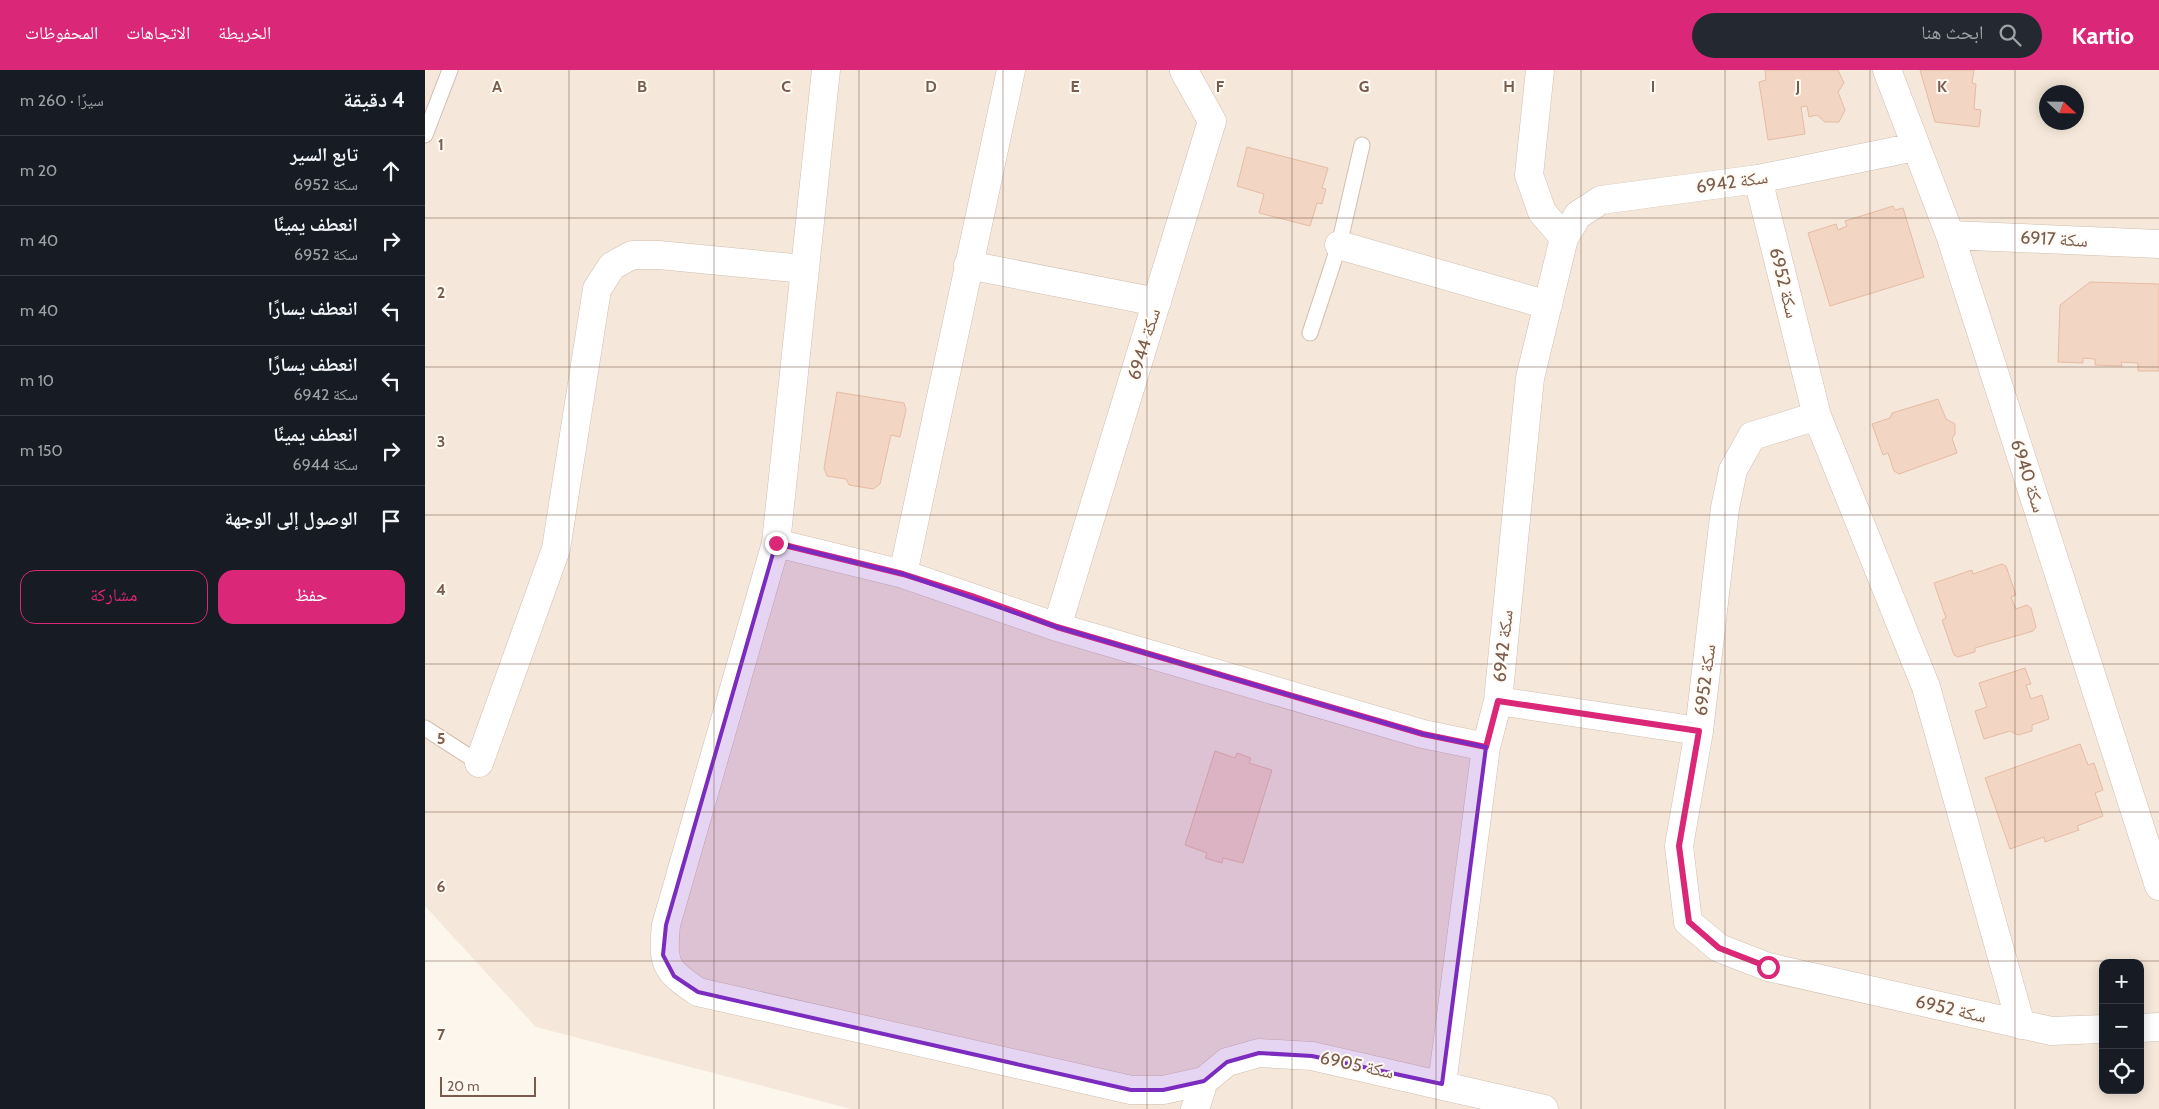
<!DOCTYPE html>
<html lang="ar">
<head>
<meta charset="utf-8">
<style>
	body { margin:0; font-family:Cabin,"Noto Naskh Arabic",sans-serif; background:#242831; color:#f1f3f6; direction:rtl }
	.controls { position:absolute; right:15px; bottom:15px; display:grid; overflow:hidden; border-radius:10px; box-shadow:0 2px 12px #0003 }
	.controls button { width:45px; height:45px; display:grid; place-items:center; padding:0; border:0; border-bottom:1px solid #363941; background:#171b24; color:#f1f3f6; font:25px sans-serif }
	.compass { position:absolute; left:1614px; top:15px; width:45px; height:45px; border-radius:50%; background:#171b24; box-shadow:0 2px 12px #0003; rotate:112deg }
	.scale { position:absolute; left:15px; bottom:12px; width:96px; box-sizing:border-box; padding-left:5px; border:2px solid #7a5c4d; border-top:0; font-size:14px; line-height:18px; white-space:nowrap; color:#7a5c4d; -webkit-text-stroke:4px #fffaf3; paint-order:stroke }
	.stop { position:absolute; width:15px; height:15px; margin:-11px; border:4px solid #db2777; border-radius:50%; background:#fff }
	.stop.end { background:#db2777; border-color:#fff; box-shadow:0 1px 5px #0008 }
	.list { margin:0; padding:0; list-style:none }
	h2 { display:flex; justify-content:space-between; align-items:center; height:65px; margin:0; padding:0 20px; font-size:21px }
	h2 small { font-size:16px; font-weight:400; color:#9ea1a6 }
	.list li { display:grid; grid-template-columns:32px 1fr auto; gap:15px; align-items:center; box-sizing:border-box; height:70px; padding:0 20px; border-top:1px solid #363941 }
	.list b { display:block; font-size:19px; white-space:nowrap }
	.list p { margin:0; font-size:16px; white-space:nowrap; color:#9ea1a6 }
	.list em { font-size:16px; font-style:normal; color:#9ea1a6 }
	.actions { display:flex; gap:10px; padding:15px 20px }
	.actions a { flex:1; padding:11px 0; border:1px solid #db2777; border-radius:15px; text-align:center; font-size:18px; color:#db2777 }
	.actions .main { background:#db2777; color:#fff }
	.icon { flex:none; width:28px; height:28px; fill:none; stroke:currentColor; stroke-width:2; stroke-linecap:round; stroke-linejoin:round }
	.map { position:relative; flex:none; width:1734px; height:1039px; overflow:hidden; direction:ltr }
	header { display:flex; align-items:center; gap:30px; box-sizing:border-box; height:70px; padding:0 25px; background:#db2777; color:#fff }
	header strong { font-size:24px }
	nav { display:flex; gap:28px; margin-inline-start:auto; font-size:18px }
	.search { width:350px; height:45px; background:#242831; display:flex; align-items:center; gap:12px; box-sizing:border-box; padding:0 18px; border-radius:28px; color:#9ea1a6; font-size:19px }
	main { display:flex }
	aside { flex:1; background:#171b24 }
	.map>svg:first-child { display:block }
	.residential { fill:#f5e8da; fill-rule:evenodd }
	.building { fill:#f3d5c3; stroke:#e6bba3 }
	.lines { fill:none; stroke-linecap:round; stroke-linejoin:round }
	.lane-casing { stroke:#d1beb0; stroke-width:17 }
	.street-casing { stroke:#d1beb0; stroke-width:29 }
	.lane { stroke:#fff; stroke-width:15 }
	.street { stroke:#fff; stroke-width:28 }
	.route { stroke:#db2777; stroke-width:6 }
	.marked { fill:#7b2cbf; fill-opacity:0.2; stroke:#7b2cbf; stroke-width:4; stroke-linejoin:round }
	.grid { fill:none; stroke:#7a5c4d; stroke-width:1; stroke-opacity:0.55 }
	.labels { text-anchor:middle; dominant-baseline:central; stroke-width:4; stroke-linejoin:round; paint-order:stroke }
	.street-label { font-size:18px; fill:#7a5c4d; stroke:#fffaf3 }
	.grid-label { font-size:16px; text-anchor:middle; font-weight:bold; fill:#7a5c4d; stroke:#fffaf3; stroke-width:4; stroke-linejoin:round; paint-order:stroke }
</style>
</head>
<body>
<header>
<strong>Kartio</strong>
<div class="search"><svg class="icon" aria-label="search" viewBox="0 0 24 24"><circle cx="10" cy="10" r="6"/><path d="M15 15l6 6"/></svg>ابحث هنا</div>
<nav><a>الخريطة</a><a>الاتجاهات</a><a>المحفوظات</a></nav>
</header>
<main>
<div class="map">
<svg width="1734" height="1039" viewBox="0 0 1734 1039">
	<rect width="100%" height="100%" fill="#fdf6ec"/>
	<!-- residential -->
	<path class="residential" d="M0,0h1734v1039h-1308l-315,-82 -111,-121zM1622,22h30v30h-30zM1678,893h37v127h-37z"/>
	<!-- building -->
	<path class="building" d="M1340,0h73l6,13 -6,9 7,18 -6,12h-14l-8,-7 -8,2 -2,-11 -6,1 4,27 -37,6 -9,-58 7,-2z
		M1495,0h54l-2,13 4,1 -2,25 7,1 -2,17 -44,-5z
		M822,77l81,21 -6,20 4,1 -4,15 -5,-1 -7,23 -51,-13 5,-19 -27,-8z
		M1468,136l2,4 8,-2 21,69 -94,29 -22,-73 28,-9 2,6 9,-4 -2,-5z
		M1665,212l69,2v87h-21v-8l-17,-1 1,4 -27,-1v-6l-12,-1v5l-25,-1 2,-57z
		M412,322l67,11 2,7 -6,27 -9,-2 -11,49 -7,5 -24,-4 -3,-6 -19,-3 -3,-8z
		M1513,329l8,20 9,5v10l-3,4 5,15 -58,21 -5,-3 -6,-18 -5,2 -11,-31 18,-6 2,-5z
		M1577,494l4,2 10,29 -5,2 5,12 11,-4 4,3 5,19 -3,4 -58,17v4l-17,5 -4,-2 -12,-35 4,-2 -12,-35 38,-13 1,4z
		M1600,598l6,16 -5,1 5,14 11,-4 7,24 -17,6v6l-14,4 -8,-4 -26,8 -9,-28 12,-4 -8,-24z
		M1655,674l8,21 6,-2 9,27 -8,3 8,23 -26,10 2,4 -34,12 -1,-5 -34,12 -25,-71z
		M790,681l20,7 2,-5 14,5 -2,5 23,7 -29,93 -20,-5 -1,5 -17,-5 2,-5 -22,-8z"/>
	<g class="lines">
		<!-- lane casing -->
		<g class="lane-casing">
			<path id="lane" d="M0,65l25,-65
				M885,263l29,-88 23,-100
				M0,658l54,35"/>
		</g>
		<!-- street casing -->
		<g class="street-casing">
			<path id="street" d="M401,0l-50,473 -110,382c-4,39 -1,45 32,67l433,98h32l41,-9
				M1115,0l-11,105 13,37 22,26
				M1462,0l63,165 209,651
				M1333,109l59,237 109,271 95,338
				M1525,165l209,9
				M914,175l209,60
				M543,195l189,37
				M1392,346l-65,20 -19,34 -8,38 -26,223 -20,115 9,76 31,26 49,19 283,64 52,-2
				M351,473l127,31 154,53 366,107 63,13
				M478,504l108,-504
				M632,557l155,-506 -28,-50
				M1073,631l201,30
				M54,693l77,-214 41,-260 15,-23 20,-11h27l145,14
				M1715,958l19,-1
				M1017,1014l44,-337 12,-46 32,-323 34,-140 14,-23 23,-15 157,-21 157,-32
				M770,1039l9,-28 23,-19 32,-9 53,3 232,53"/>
		</g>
		<!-- lane -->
		<use href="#lane" class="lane"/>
		<!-- street -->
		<use href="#street" class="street"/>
	</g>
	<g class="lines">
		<!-- route -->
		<path class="route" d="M351,473l127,31 69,22 85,31 366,107 63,13 12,-46 201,30 -20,115 10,76 30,26 49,19"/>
	</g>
	<!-- marked area -->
	<path class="marked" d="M351,473l127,31 154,53 366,107 63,13 -44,337 -130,-28 -53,-3 -32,9 -23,19 -41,9h-32l-433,-98 -24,-16 -11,-21 3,-30z"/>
	<!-- grid -->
	<path class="grid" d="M144,0v1039M289,0v1039M434,0v1039M578,0v1039M722,0v1039M867,0v1039M1011,0v1039M1156,0v1039M1300,0v1039M1445,0v1039M1590,0v1039M0,148h1734M0,297h1734M0,445h1734M0,594h1734M0,742h1734M0,891h1734"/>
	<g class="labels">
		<!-- street labels -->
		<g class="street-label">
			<text transform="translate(1307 112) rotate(-8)">سكة 6942</text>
			<text transform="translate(1629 169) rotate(3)">سكة 6917</text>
			<text transform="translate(1359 213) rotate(76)">سكة 6952</text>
			<text transform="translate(719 274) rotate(-73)">سكة 6944</text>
			<text transform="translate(1603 406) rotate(72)">سكة 6940</text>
			<text transform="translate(1078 576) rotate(-84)">سكة 6942</text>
			<text transform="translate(1280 610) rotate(-83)">سكة 6952</text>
			<text transform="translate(1526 939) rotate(13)">سكة 6952</text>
			<text transform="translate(932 995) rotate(12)">سكة 6905</text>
		</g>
	</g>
	<g class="grid-label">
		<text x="72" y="22">A</text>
		<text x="217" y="22">B</text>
		<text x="361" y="22">C</text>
		<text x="506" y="22">D</text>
		<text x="650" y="22">E</text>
		<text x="795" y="22">F</text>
		<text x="939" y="22">G</text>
		<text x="1084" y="22">H</text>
		<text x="1228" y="22">I</text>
		<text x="1373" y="22">J</text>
		<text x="1517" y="22">K</text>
		<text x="16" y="80">1</text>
		<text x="16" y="228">2</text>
		<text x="16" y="377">3</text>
		<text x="16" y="525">4</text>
		<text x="16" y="674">5</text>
		<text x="16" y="822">6</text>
		<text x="16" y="970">7</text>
	</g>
</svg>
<div class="controls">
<button>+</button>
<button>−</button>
<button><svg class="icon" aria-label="locate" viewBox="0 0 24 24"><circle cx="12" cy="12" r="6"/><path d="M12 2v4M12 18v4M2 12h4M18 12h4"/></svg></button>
</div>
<svg class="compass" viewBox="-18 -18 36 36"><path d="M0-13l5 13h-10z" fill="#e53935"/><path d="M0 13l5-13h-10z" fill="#9ea1a6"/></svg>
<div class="scale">20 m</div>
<div class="stop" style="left:1343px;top:897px"></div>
<div class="stop end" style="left:351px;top:473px"></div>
</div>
<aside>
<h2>4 دقيقة<small>سيرًا · 260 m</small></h2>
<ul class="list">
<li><svg class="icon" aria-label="ahead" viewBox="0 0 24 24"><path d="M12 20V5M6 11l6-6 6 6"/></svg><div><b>تابع السير</b><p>سكة 6952</p></div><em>20 m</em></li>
<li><svg class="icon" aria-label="right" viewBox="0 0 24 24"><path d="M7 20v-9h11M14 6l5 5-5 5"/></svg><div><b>انعطف يمينًا</b><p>سكة 6952</p></div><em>40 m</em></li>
<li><svg class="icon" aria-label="left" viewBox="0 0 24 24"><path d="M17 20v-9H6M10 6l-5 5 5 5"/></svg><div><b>انعطف يسارًا</b></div><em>40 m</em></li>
<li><svg class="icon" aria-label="left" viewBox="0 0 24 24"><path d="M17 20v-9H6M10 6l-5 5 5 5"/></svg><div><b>انعطف يسارًا</b><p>سكة 6942</p></div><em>10 m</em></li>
<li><svg class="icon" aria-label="right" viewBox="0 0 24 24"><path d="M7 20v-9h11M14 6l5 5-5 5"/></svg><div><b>انعطف يمينًا</b><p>سكة 6944</p></div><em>150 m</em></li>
<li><svg class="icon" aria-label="arrive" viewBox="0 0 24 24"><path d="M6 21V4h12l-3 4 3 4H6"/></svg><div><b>الوصول إلى الوجهة</b></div></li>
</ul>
<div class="actions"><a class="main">حفظ</a><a>مشاركة</a></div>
</aside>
</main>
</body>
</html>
